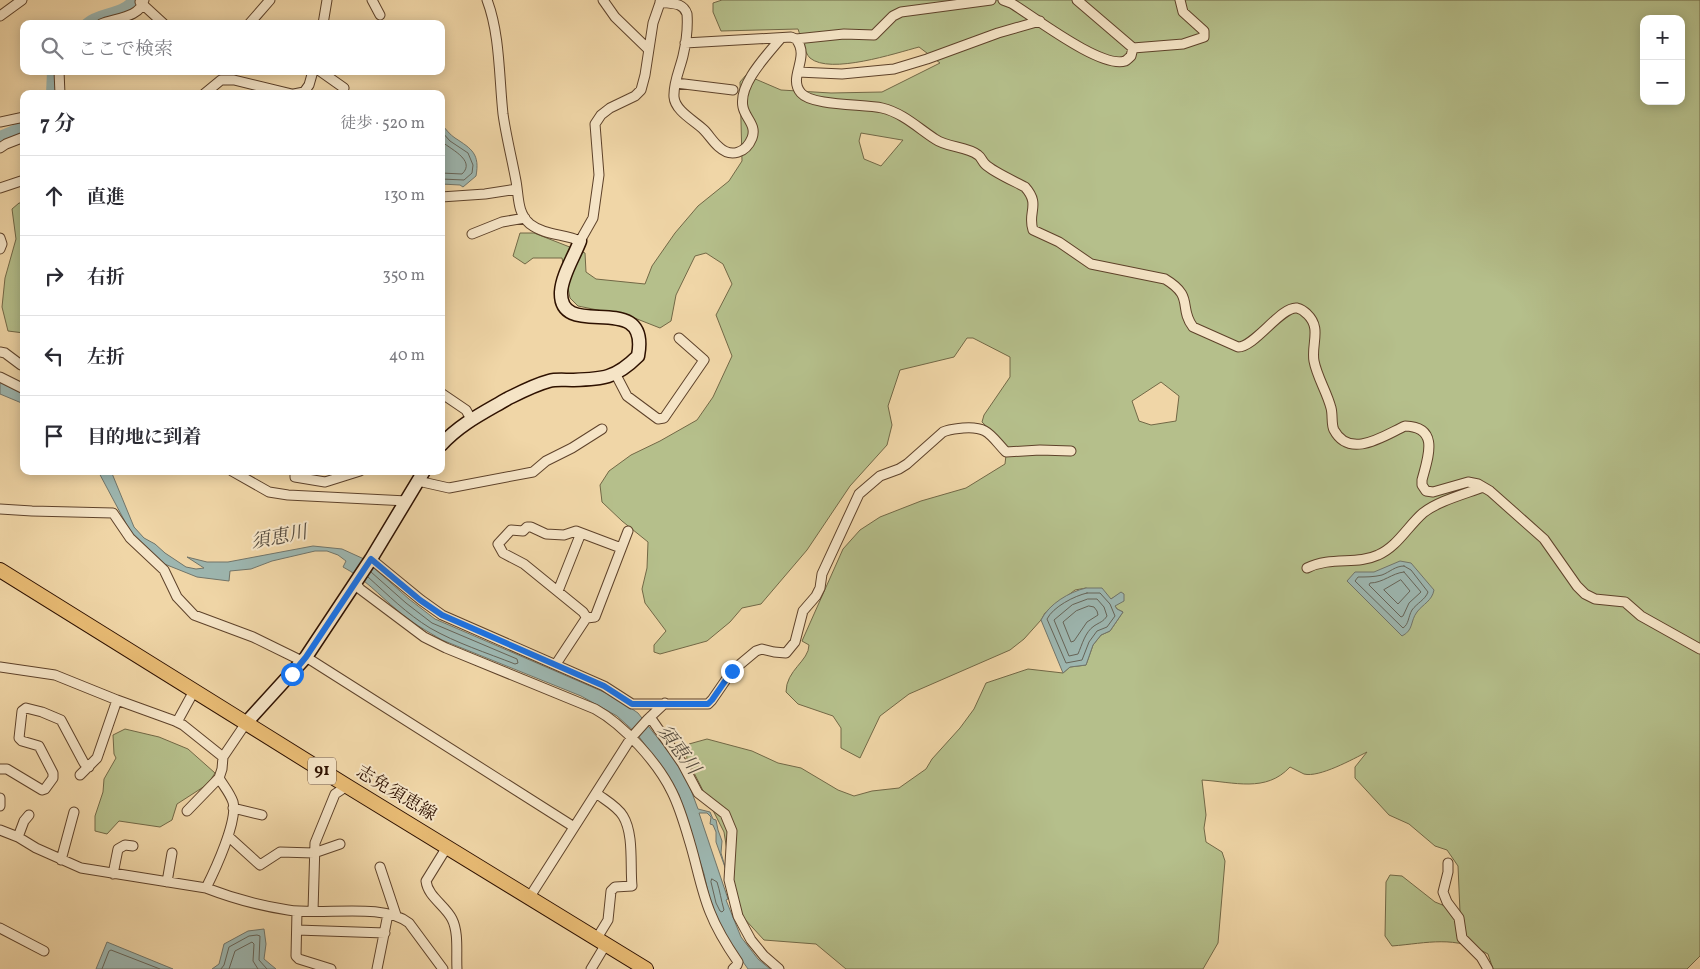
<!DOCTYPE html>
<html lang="ja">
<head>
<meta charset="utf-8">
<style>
	body { margin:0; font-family:Vollkorn,"Noto Serif JP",serif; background:#f2f2f3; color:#2b2b33 }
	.controls { position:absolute; right:15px; top:15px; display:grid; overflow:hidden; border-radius:10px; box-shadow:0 2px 12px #0003 }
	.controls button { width:45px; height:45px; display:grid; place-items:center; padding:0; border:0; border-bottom:1px solid #e1e1e2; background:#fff; color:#2b2b33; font:25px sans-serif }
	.stop { position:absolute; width:15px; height:15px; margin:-11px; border:4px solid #1a73e8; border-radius:50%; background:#fff }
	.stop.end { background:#1a73e8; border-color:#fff; box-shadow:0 1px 5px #0008 }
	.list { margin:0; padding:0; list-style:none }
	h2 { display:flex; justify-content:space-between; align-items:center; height:65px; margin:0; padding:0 20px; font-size:21px }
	h2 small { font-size:16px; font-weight:400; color:#7c7c81 }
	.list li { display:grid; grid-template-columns:32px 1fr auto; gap:15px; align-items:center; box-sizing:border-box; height:80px; padding:0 20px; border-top:1px solid #e1e1e2 }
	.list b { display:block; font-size:19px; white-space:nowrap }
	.list em { font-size:16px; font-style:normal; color:#7c7c81 }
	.icon { flex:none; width:28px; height:28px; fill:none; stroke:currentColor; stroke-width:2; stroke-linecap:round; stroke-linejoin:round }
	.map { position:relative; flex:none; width:1700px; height:969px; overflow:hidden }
	.search { position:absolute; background:#fff; box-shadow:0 2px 12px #0003; left:20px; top:20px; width:425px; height:55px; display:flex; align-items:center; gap:12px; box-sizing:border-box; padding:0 18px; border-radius:10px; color:#7c7c81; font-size:19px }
	.panel { position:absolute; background:#fff; box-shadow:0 2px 12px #0003; left:20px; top:90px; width:425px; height:385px; border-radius:10px }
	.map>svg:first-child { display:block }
	.green { fill:#b5bf8b; stroke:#726846; fill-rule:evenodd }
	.water { fill:#9db7b1; stroke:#71756a }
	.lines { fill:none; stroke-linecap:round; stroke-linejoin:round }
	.shore { stroke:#666458; stroke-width:1 }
	.river { stroke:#9db7b1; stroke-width:12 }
	.street-casing { stroke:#5e422a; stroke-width:11 }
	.secondary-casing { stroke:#2e1100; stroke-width:15 }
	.primary-casing { stroke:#2e1100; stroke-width:16 }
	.street { stroke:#f5e4c6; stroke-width:9 }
	.secondary { stroke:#f5e4c6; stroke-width:12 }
	.primary { stroke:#e8bb74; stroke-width:14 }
	.route { stroke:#1a73e8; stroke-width:6 }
	.labels { text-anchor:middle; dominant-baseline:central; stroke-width:4; stroke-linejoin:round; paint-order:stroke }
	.shield { fill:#f5e4c6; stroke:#6a503b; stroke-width:1 }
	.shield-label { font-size:16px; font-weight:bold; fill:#2e1100 }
	.street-label { font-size:18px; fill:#2e1100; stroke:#f5e4c6 }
	.water-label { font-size:19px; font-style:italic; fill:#554b3e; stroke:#f5e4c6 }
</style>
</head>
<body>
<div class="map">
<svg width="1700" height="969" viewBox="0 0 1700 969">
	<rect width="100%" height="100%" fill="#f0d6a7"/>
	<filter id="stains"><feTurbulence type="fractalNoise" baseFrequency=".004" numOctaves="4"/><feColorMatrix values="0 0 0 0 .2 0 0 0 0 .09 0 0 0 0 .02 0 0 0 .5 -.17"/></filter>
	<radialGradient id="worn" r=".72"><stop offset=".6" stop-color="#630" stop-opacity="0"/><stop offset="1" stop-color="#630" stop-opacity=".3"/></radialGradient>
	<!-- green -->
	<path class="green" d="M722,0h978v956l-13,13h-194l-5,-15c-33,-19 -60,-11 -96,-8l-7,-10 1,-54 4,-7 12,1 33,26 25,10 -2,-46 -11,-16 -12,-4 -26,-22 -20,-9 -34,-37v-11l12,-15c-14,7 -48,26 -63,22 -5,-2 -9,-5 -14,-7 -24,26 -56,15 -88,13l4,35 -2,13 2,14 16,10 3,9 -7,82 -15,26h-357l-30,-25 -52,-4 -23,-25 -9,-33 -8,-50 -37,-73 -1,-10 3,-5 18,-5 45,12 26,12 23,5 37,22 16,6 18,-5 27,-3 27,-19 6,-10 28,-31 14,-19 12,-26 42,-14 35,4 7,-6 16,-2 7,-20 8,-10 9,-4 13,-19 -6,-3 -2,-3 6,-13 -10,6 -25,-11 -11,2 -30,23 -4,7 -17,19 -14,11 -101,44 -29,22 -20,42 -19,-10v-20l-8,-12 -35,-12 -12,-12c0,-22 23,-31 23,-47l-7,-4 41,-92 17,-19 20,-13 41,-16 45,-13 39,-24 2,-18 -25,-24 2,-7 26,-38v-20l-37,-19h-6l-13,19 -54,13 -12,36 4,19 -5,20 -37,41 -43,64 -46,54 -19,4 -12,14 -23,19 -47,13 -6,-2v-7l12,-14 -21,-28 -3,-14 5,-21 1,-26 -26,-21 -20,-19 -2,-17 9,-14 22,-16 29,-14 37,-21 16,-23 19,-41 -16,-41 16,-31 -9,-20 -17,-11 -11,3 -19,39 -5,26 -11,7 -28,-11 -54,-11 -8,-8 -8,-40h-29l-8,6 -12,-8 7,-23h14l51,20 1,19 10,7 49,5 7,-18 23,-33 23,-27 31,-25 13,-20 -2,-79 6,-7 35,15 50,3 51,-1 58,-29 -21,-16c-23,6 -89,28 -109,11 -6,-6 -9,-21 -12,-29l-77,2 -8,-19v-9zM1644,19h37v82h-37zM861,133l41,7h1l-22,26 -17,-7 -5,-18zM1161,382l18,14 -3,25 -25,4 -12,-4 -7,-20z
		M19,203h5v130l-16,-2 -6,-24 3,-29 11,-39 -4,-30z
		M125,729l34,8 29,12 27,24 -7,11 -31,20 -5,16 -12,7 -41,-6 -12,13 -12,-3v-15l8,-24 1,-13 12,-21 -2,-4 -1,-19z"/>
	<!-- water -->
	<path class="water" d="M441,124c5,5 9,11 14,14 17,11 25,16 21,38l-13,11 -3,-2 -19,-1z
		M0,381l24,11v12l-24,-10z
		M98,471h13l23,56 10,11 11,6 10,9 21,14 10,2 8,-1 -17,-11 20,5h21l85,-16 29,3 22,10 45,40 26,20 178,77 25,17 37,47 10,14 13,35 12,3 3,7 3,1 2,10 4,11 -1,12 5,17 -10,-28v-10l-3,-7 -3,-1 1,-7 -4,-4h-8l29,86 -2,1 15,37 17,22 12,10h-22l-19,-27 -18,-37 -7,-31 -25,-79 -15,-25 -27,-36 -20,-18 -36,-20 -139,-56c-15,-9 -32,-18 -45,-30 -18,-15 -33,-32 -54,-43l3,-6 -8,-6 -11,-4h-12l-43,10 -21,8 -21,2 -1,10 -32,-4 -35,-14 -23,-21 -9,-11z
		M1400,561l11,2 23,27c-2,11 -11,14 -17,22 -7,9 -3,18 -15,24l-55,-55 8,-9h19z
		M1086,588h16l9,11 10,-7 3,2v7l-9,5 2,3 6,3 -13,19 -9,4 -8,10 -7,20 -16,2 -7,6 -22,-53c8,-16 28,-28 45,-32z
		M264,929l2,15 -2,15 12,10h-64l7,-5 5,-20 24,-13z
		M107,942l66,27h-77z"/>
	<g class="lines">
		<!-- shore -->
		<path class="shore" d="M441,131l9,10 18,12 5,12 -1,8 -8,7 -23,-1
			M441,141c7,7 36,19 21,33l-21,-1
			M1404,566l7,4 17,22c-3,8 -11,11 -16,18 -4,7 -3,14 -9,18l-48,-47 3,-4c8,0 16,0 24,-2 8,-3 13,-9 22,-9z
			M1404,572l17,20 -12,11 -6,13 -2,1 -32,-32 1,-2c13,0 22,-10 34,-11z
			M368,577c20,18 39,37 62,51 26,15 57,25 85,36l3,-1 -1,-4 -85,-36 -26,-20 -35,-31
			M1401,580l9,11 -12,13 -14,-14z
			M1087,593h13l10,11 5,12 -8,11 -10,4 -8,11 -7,18 -16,3 -19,-44c6,-12 27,-23 40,-26z
			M1088,599h9l7,8 3,9c-4,6 -7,6 -13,10 -9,6 -12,19 -16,28l-9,2 -15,-36 18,-15z
			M1089,606l5,1 3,4 1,4 -11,7 -13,19 -3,1 -8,-20 13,-11z
			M712,879l5,3c3,9 4,18 7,28l-2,2 -2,-1 -4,-8 -5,-21z
			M102,969l7,-18 2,-1 49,19
			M221,969l3,-4 5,-18 20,-11 8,-1 3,1 -1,24 8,9
			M229,969l6,-18 17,-9 2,2 -1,17 5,8"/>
		<!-- river -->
		<path class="river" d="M87,24c14,-12 36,-8 47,-24
			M52,94l1,-23
			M0,137l24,-10"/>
		<!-- street casing -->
		<g class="street-casing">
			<path id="street" d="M372,0l8,15
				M487,0c13,34 12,77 16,114 3,22 9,45 13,67 3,16 1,32 14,43 14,11 34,10 50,17l13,-23 6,-43 -4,-51 6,-9 9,-7 25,-12 6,-6 4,-15 8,-52 8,-23
				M603,0l12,17 33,32
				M1003,0l8,3c22,13 90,66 114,58 2,-1 4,-3 6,-5l2,-8
				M1077,0l56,48 50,-4 21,-7v-6l-21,-19 -3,-12
				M140,2l24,22
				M660,2c12,2 23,0 27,12 1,13 -1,29 -4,42 -3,13 -10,27 -9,41 1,14 21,24 30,33 5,5 9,12 15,17 12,11 27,6 33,-9 5,-13 -7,-20 -9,-31 -5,-23 25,-53 38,-69
				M0,16l22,-16
				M101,24c14,-6 39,-6 43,-24
				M249,24l21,-24
				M323,24l4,-24
				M796,39c15,19 -9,38 5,54 11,13 63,11 81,15 21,5 36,20 53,31 13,9 31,7 43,16 3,2 4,6 7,9 8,8 29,17 40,23 16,18 2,25 8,43l26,12 32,22 74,15c30,18 13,28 28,48l45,20c17,0 43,-41 59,-39 4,1 8,4 10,6 15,14 4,30 7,47 3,16 13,31 17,47 2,7 0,16 3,22 16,30 51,5 71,-4 35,1 23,31 17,54v5l4,6 7,1 35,-10 10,2 12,7 54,48 33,47 8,8 10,5 30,3 16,14 59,33
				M685,43l106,-6 5,2 48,-5 30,1 19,-19 8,-4 90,-12
				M59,71l1,23
				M320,71l24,17 -2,6
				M798,72l44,2 52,-5 33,-10 71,-26 42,-12
				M676,83l57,7
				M204,94l17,-14h13l58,14
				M294,94l10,-2 5,-7 4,-14
				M0,122l24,-5
				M0,148l6,-4 18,-7
				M0,188l24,-8
				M441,197l44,-3 32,-5
				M472,234l30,-12 23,-4
				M0,238l2,6 -2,5
				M0,352l5,1 16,12
				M615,373l12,23 31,23 6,-1 40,-58 -25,-22
				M0,377l24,12
				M441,393l25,17 5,9
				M232,471l37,21 19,3 119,6
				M295,471v6l30,5 35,-11
				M418,481l31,7 84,-16 13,-11 26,-13 30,-19
				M0,509l32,2 81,2 17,25 34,32 13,27 17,18 59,22 49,24
				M371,559l50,41 21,15 162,71 28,18h76l4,-4 20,-29 24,-20 6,-2 12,3 12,1 9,-11 8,-31 13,-15 4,-8 2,-14 37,-80 21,-18 19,-7 8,-5 36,-32c7,-3 12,-3 20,-4 25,-2 27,7 43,24l34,-2 31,1
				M1307,568c24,-12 50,-3 71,-13 19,-8 30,-29 45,-42 15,-12 42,-19 60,-26
				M355,583l5,6 64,48 22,11 149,61c29,16 63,54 77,83 8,16 13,34 18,51 7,23 11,47 20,69 7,18 17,34 28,50l-1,3 -4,4
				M558,591l23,-58
				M587,618l8,-1 33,-86
				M306,657l268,170
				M556,664l29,-44 2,-2 -4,-6 -59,-48 -21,-11 -5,-9 13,-14 12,1 4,-4h4l15,7 18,1 12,-4 45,17
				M0,667l55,8 62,25 58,21 8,4 40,32
				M650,717l32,46 16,30 27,21 7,17 -3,49 9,36 13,24 13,16 15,13
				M177,722l17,-31
				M0,769h7l35,21 3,-1 8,-11v-5l-14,-27 -17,-5 -3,-3 3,-27 4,-3 16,4 19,8 23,43 5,4
				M80,775l17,-17 20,-58
				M596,793c9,7 21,13 27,23 11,18 7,49 9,70l-17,1 -4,4 -3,29 -11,18
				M0,798v8
				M233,808l29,7
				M187,811l32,-33
				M0,830l18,7 18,11 45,20 125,20c26,10 55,18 82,22 34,6 94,-8 121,13l34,46
				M228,836l32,29 20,-13 34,1 26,-9
				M18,837l6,-16 5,-6
				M447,847l-21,34c2,16 19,24 26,38 7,14 4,34 5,50
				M61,860l13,-48
				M1448,863v9l-5,20 4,10 12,16 3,20 19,19 7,12
				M380,867l16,48
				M113,874l5,-25 7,-4 8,1
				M167,882l5,-29
				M206,888c9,-18 32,-67 27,-86 -3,-9 -10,-17 -14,-24l3,-9 1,-12 23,-34
				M529,898l102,-160 17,-19 17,-16
				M297,911l-1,45 3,3 32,10
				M313,911l2,-68 20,-49 12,-8
				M0,928l44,23
				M297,930l88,3
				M377,969l11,-55
				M591,969l15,-25"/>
		</g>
		<!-- secondary casing -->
		<g class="secondary-casing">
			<path id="secondary" d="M441,445c19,-21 42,-32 66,-46 14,-7 27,-14 42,-18 7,-2 15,-1 23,-1 30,-1 43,-1 66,-24 13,-69 -79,-13 -77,-64 1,-17 13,-35 19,-51
				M246,723l60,-66 65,-98 53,-88"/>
		</g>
		<!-- primary casing -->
		<g class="primary-casing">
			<path id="primary" d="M0,570l347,216 299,183"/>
		</g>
		<!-- street -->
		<use href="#street" class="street"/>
		<!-- secondary -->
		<use href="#secondary" class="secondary"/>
		<!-- primary -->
		<use href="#primary" class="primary"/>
	</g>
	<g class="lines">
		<!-- route -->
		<path class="route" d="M292,674l14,-17 65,-98 49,41 22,15 162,71 28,18h76l4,-4 20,-29"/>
	</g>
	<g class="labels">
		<!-- shield labels -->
		<rect class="shield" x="308" y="757.5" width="28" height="27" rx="4"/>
		<g class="shield-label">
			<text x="322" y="771">91</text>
		</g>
		<!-- street labels -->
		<g class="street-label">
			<text transform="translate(396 794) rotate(31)">志免須恵線</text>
		</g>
		<!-- water labels -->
		<g class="water-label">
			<text transform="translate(279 538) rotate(-11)">須恵川</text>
			<text transform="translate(678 750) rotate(53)">須恵川</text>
		</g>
	</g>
	<rect width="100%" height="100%" filter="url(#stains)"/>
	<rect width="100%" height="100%" fill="url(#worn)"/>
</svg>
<div class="controls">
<button>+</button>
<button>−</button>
</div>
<div class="stop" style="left:292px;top:674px"></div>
<div class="stop end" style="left:732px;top:671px"></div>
<div class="search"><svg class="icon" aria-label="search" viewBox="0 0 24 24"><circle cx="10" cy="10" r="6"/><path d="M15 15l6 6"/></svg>ここで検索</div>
<section class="panel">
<h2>7 分<small>徒歩 · 520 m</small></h2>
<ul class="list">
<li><svg class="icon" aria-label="ahead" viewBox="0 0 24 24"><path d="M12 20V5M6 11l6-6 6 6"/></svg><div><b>直進</b></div><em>130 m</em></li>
<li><svg class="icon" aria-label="right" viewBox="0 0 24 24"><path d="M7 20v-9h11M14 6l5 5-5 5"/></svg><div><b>右折</b></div><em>350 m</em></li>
<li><svg class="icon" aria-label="left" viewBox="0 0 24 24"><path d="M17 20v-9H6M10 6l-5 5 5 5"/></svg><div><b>左折</b></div><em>40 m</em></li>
<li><svg class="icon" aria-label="arrive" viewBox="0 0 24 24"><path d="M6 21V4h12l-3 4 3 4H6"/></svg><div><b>目的地に到着</b></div></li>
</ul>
</section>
</div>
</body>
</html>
